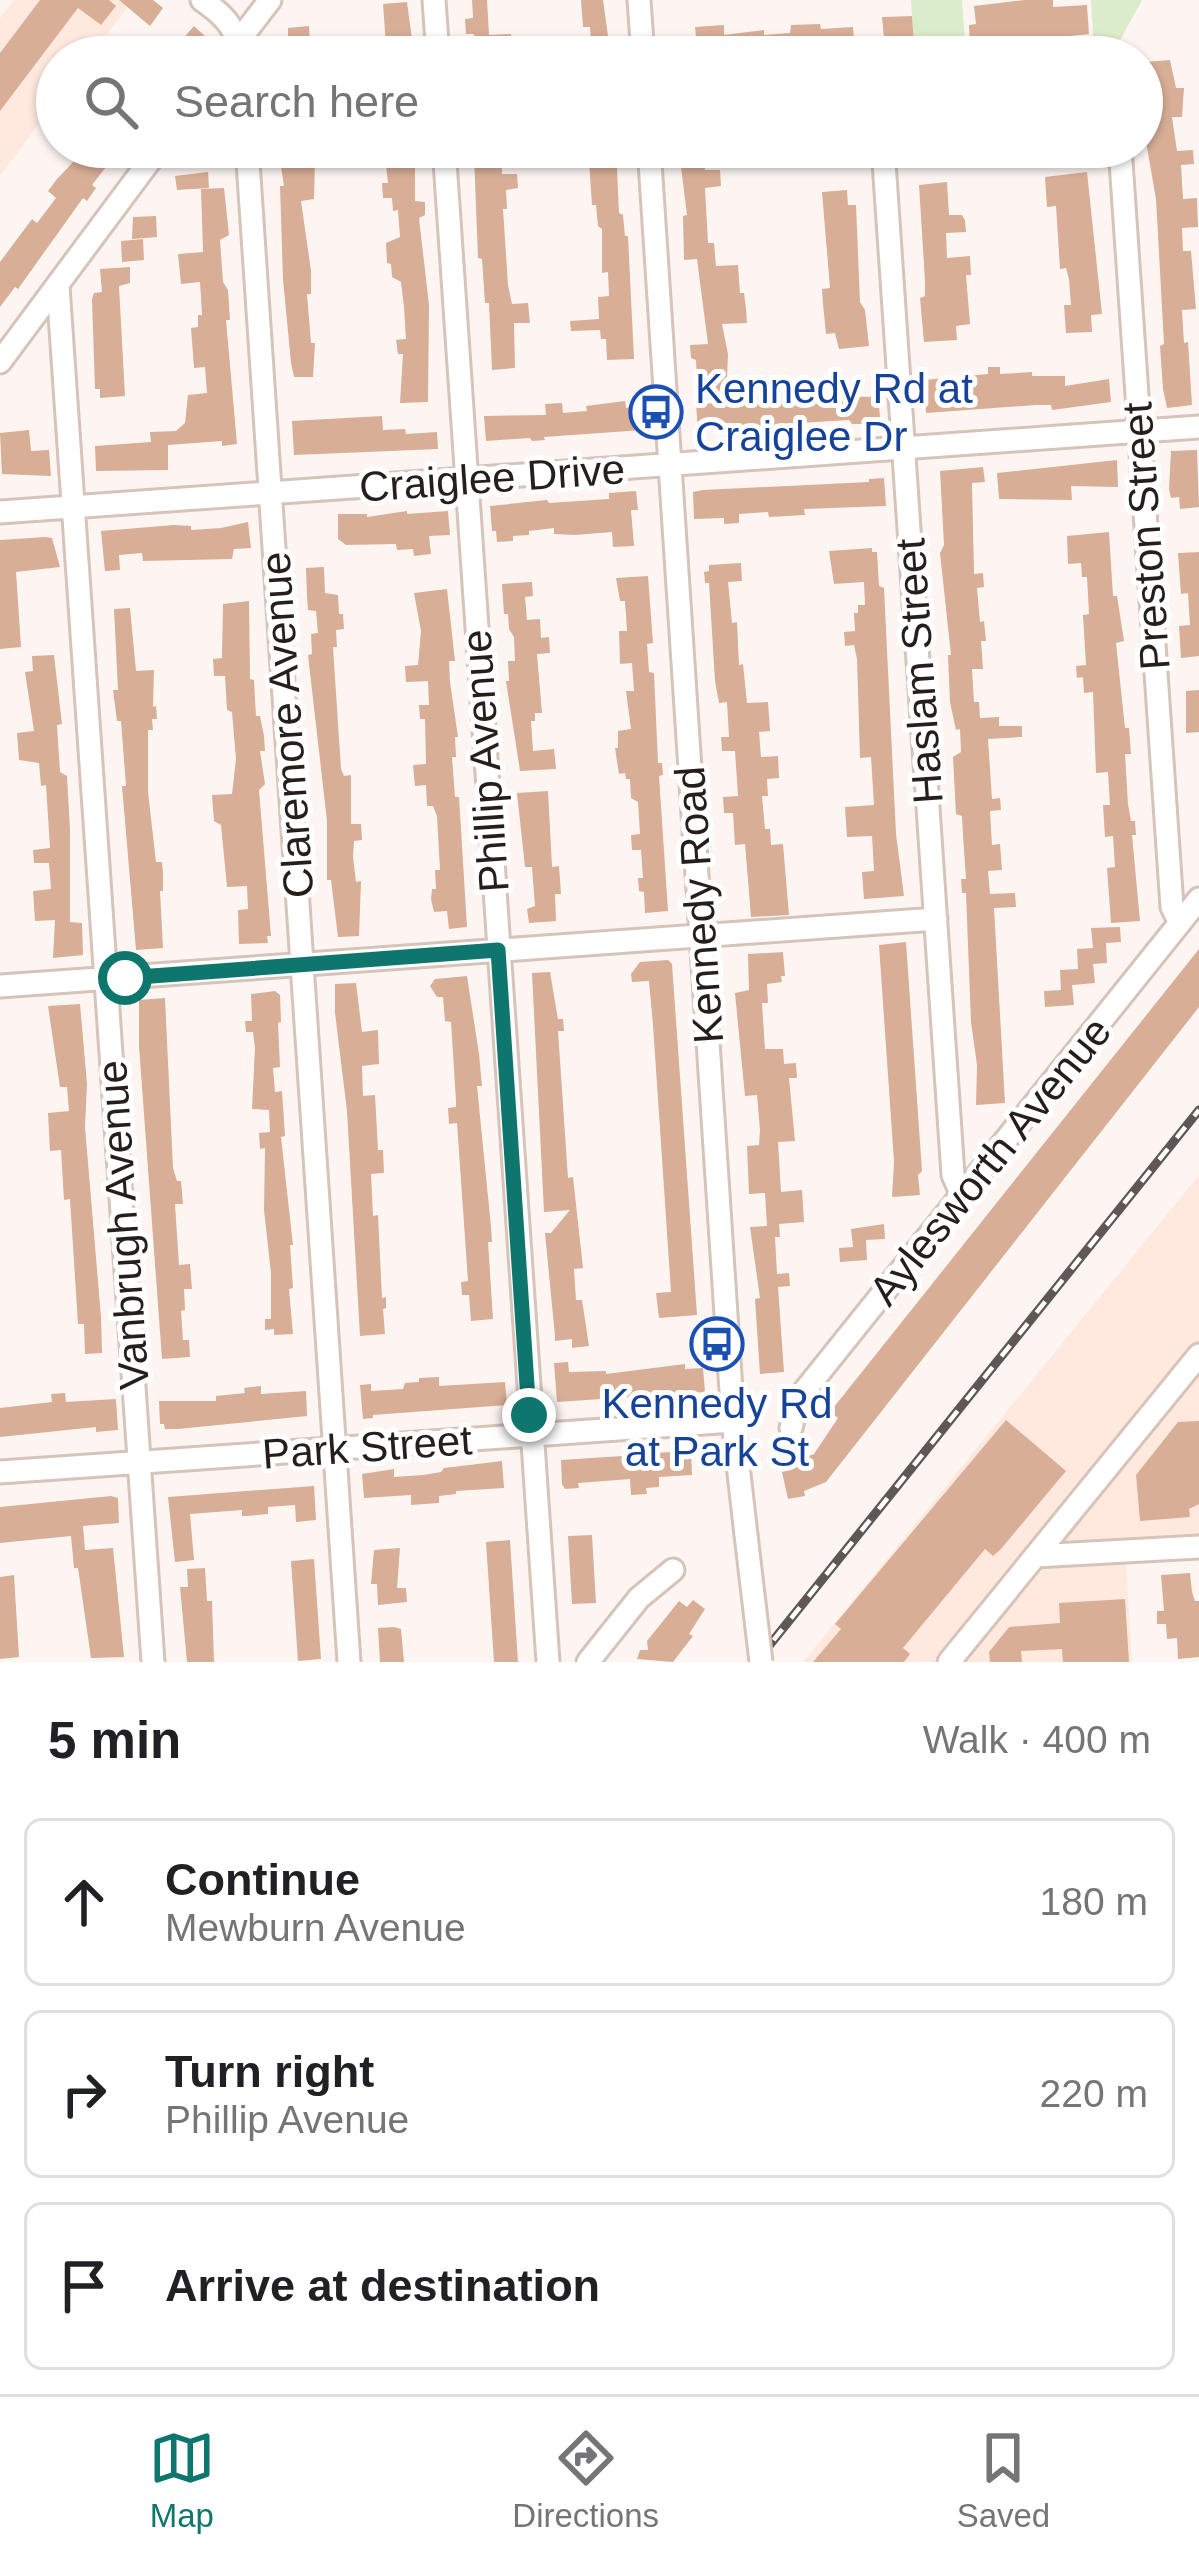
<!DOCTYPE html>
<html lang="en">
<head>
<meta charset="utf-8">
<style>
	body { margin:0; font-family:Helvetica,sans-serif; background:#f2f2f2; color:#202124 }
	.stop { position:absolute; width:36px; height:36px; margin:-27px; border:9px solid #0f766e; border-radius:50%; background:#fff }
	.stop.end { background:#0f766e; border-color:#fff; box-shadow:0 3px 12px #0008 }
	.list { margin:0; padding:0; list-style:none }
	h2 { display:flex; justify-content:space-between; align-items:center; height:156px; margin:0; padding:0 48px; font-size:51px }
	h2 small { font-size:39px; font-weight:400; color:#757577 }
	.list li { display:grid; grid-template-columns:78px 1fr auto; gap:36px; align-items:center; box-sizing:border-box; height:168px; margin:0 24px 24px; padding:0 24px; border:3px solid #e0e0e0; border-radius:18px }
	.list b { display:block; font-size:45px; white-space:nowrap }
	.list p { margin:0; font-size:39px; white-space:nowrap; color:#757577 }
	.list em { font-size:39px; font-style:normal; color:#757577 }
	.icon { flex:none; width:66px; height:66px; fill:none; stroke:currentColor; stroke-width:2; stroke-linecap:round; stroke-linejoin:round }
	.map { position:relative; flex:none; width:1199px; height:1662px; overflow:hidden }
	.search { position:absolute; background:#fff; box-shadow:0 3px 9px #0004; left:36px; right:36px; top:36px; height:132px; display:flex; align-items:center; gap:30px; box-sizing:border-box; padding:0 42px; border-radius:66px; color:#757577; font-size:45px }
	.sheet { height:732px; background:#fff }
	nav { display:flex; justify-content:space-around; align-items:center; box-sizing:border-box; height:168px; border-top:3px solid #e0e0e0; background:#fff; font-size:33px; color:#757577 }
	nav a { display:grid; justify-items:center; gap:6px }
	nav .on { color:#0f766e }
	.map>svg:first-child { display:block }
	.built { fill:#ffe9de }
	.green { fill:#dbecca }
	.building { fill:#d9ae97 }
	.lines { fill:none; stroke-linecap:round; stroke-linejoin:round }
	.minor-casing { stroke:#d6c4ba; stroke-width:27 }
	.minor { stroke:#fff; stroke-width:21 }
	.rail-casing { stroke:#5f5754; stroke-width:9 }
	.rail { stroke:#fff; stroke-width:4.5; stroke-dasharray:14; stroke-linecap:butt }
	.minor-bridge-casing { stroke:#d6c4ba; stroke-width:27; stroke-linecap:butt }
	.minor-bridge { stroke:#fff; stroke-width:21 }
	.route { stroke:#0f766e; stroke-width:15 }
	.labels { text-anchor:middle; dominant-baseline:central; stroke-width:10; stroke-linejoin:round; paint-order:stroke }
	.transit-label { font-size:42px; fill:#164399; stroke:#fff; text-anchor:start }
	.street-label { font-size:42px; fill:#251e1a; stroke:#fff }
</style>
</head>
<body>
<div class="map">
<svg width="1199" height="1662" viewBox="0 0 1199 1662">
	<rect width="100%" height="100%" fill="#fdf5f2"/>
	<!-- built -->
	<path class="built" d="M14,0h119l-43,57h-33v43l-57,76v-158z
		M1199,1175v384l-73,5 6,98h-329z"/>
	<!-- green -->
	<path class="green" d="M911,0h51l4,57h-51z
		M1091,0h51l-29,53 -19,-1z"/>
	<!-- building -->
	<path class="building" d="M40,0h69l7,6 -15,19 -23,-17 -78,103v-58z
		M119,0h34l10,8 -13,18z
		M472,0h15l2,35 22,-1 1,19 -36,4 -2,-23h-8l-1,-15 8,-1z
		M581,0h22l8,57h-19l-2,-30h-7z
		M1025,0h28v7l34,-2 2,29 -84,9 -9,1 -1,-5 -25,2 -1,-16 7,-1 -2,-18z
		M407,2l5,37h-5l2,18h-30v-11l7,-1 -3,-41z
		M912,16l3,41h-30v-4l-44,4h-167l-1,-19 23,-1 -1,-10 29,-2v10l40,-5v5l26,-2 1,-8 29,-1 1,5 32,-2 1,12 30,-1 -2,-21z
		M194,26l12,11 -4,5 4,3 -11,12h-28z
		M309,26l1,17 -5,1v13h-17v-29z
		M1170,60l6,28h8l-2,29h-10l5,34 16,-1 1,14 -13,1 2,34 14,-1 1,29 -16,1 1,23h8l5,58 -14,1 2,33 4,-1 4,63 -25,3 -4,-19 -3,-43 4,-2 -8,-145 -11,-63 4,-8 -4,-66z
		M93,147h33l-12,14 -2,-2 -20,26 4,3 -9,13 -4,-3 -65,91 -3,-2 -15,20v-45l32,-43 5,4 19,-25 -8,-7 9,-12 19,-20 5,4z
		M278,147h21l1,14 15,-1 -1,39 -13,2 10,70v23h-4l4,49h4l-2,34h-19l-3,-14 -8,-84 -3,-93h4z
		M384,147h31v54l10,1v13l-6,3 10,87 -1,97 -28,1 3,-49h-5l-2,-14 10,-1 -2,-32 -3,-25 -9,-5 -1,-13 -4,-1 -1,-20 14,-6 -2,-27 -5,1 -1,-13h-9l-1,-15h6z
		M588,147h28l3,66 4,2 2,21h3l6,123 -27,1 -1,-21h-5l-1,-9 -29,1 -1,-10 29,-2 -1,-22 11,-1 -1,-24 -6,1v-44l-4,-3 -2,-21h-4z
		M703,148l2,22h15l1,16 -16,2 3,55h6l2,23 22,-1 2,28h4l2,16 1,14 -25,1 6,30 -2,49 58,-11v-11l12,-1v5l17,-1 1,12 64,1 3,29 -15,1 -1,-3h-13l-3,-4 -151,9 -2,-24 17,-2 -2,-23 -14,1 -1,-21 -5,-2 -1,-13 18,-1 -11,-85 -13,1 -1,-44 4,-1 -8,-64z
		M501,150l1,24h15l1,14 -12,2 1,19h-4l5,76 4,19 16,-1 2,20h-16l1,45 -23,2 -3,-67h-4l-3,-44 -4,-1 -4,-103z
		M208,172l1,16 -32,2 -2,-14z
		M1087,172l15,142 -11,1 1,17 -26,1 -2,-28h7l-2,-26 -3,-11 -6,1 -4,-63 -9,1 -2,-30z
		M947,182l2,33h13l3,5 1,12 -20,1 1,25 23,-2 1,19h-5l4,49 -14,2 1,14 -33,2 -4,-44 5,-2v-15l-6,-96z
		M224,188l5,47 -9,5 3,42 5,8 2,30h-4l11,124 -15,2v-5l-54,4v25l-72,1 -1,-25 56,-4 -1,-10 26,-1 9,-8 3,-28 19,-2 -2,-26 -11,1 -3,-40 7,-1v-12h4l-2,-33 -19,2 -3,-30 25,-2 -2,-63z
		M847,190l1,15h8l4,97 5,8 4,36 -30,3 -4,-16 -9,1 -3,-30 -1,-15 8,-1 -8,-96z
		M156,216l1,21 -25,2 1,-22z
		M143,239l1,21 -22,2 -1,-21z
		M130,267v16l-11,3 6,110 -25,2v-9h-5l-3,-90 2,-6 8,-1 -2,-23z
		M988,367h12v7l32,-2v4h33v10l44,-7 2,23 -59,8 -1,-5h-15l-110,8 -2,-33 64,-6z
		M625,401l1,7 13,-1 4,23 -99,7 1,3 -13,1 -2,-3 -44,3 -2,-25 62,-1 -1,-11 17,-1 1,10 24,-2 -1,-5z
		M382,416l1,14 22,-1 1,5 31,-2 1,17 -144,6 -2,-34z
		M29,430l2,21 18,-1 2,26 -49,-2 -2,-41z
		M1197,450l2,57 -19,2 -1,-12 -8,1 -2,-9 2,-38z
		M1117,460l1,27 -47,-1 1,14 -73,-1 -2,-26z
		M983,467l2,15 -13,1 2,91 9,-1 1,14 -7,1 3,34 4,-1 2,20h-5l2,28h-11l2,33h5l1,16 19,-1v9h23v11l-34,2 4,60 8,-1 1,12 -11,1 2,34 8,-1 2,26 -14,1 2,23 25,-1 1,14 -22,1 11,195 -29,2 1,-40 -6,-43 -5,-129h-4l-1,-14h5l-3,-44 -1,-19 -6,-2 -3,-57 8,-5 -1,-23 -4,1 -6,-28 -2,-47h3l-11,-102 4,-8 -4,-74z
		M884,478l2,28 -82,3 1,6 -36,2 -1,-5 -29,2v9l-15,1v-6l-30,1 -1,-27 10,-2 166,-8v-3z
		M636,491l2,19h-7l3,36 -21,1 -1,-15 -37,3 -21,-1v-6l-25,3v4l-16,1v5l-16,1 -1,-11h-4l-2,-25 57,-6 2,3 60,-4v-6z
		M407,511v3l41,-3 2,24 -21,1 2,18 -17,2 -1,-7 -16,1 -1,-6 -50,1 -8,-6v-25h29v3z
		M248,522l3,26 -17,1 -2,10 -89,2 -1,-8 -23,2 1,15 -15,1 -4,-40 73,-6 17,1v4l30,-2z
		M1109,532l4,64h4l7,45 -8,2 9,85h4l2,26h-6l3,50 3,17h4l1,14h-4l8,86 -29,2 -4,-55 8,-1 -2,-31 -8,1 -2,-32h7l-2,-33 -12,1 -3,-81 -9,1 -1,-16 -6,1 -1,-12 10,-1 -3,-50 6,-1 -2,-37h-5l-1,-14 -13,1 -1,-28z
		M45,537l7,1 8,29 -44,5 5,75 -21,2v-109z
		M872,548v4h5l2,34 5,2 12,246 8,62 -40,3 -2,-27 12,-1 -2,-35 -25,1 -2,-30 29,-2 -3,-48 -11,1 -3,-99 -3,-14 -9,1 -1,-14 11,-1 -1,-18h4v-8h7l-1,-23 -30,2 -5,-33z
		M1199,552v104l-18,2 -2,-32 11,-1 -2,-32 -7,1 -3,-41z
		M741,563l1,18 -14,1 4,41 5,-1 2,43 4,-1 4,39 21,-1 2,29 -11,1 2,25 17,-1 1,22 -12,1 1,17h-6l3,33h5l1,16 12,-1 6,71 -38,2 -6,-73 -10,1 -2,-32h-9l-1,-16 15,-1 -3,-45h-13l-1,-14h8l-2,-35 -8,1 -4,-22 -6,-98h-4l-1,-11 5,-1v-6z
		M324,567l1,26 13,2 1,19h4l1,15 -8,1 1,17h-4l8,122 3,7 7,-1v49h10l1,16 -8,1 -1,16 3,25 5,-1 -2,55 -21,1 -7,-57h-4v-59l-19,-166 4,-1 -1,-20 7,-1 -2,-22 -8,-1 -1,-14 -1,-28z
		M648,576l5,67 -6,1 2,28 5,1 4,90h4l1,12 -4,1 9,135 -23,2 -1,-21 -5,-1 -1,-13h5l-2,-28h-9l-1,-15 9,-1 -2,-32 -7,-4 -1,-19h-4l-1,-6 -6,1 -4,-26h3v-17l13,-2 -5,-38h8l-2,-28 -12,1 -1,-33h8l-2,-30h-5l-4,-23z
		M532,582l1,14 -8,1 2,23 13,-1 1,19 8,-1 1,16 -13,1 5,59h-7v8h-4l2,30 21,-2 2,20 -36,2 -14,-90h3l-1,-20h7l-1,-24 -5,-8 -1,-15h-4l-2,-30z
		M447,589l8,72h-6l1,21 8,55h-3l1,20h-4l3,40h4l8,130 -18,2 -2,-18 -13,1 -3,-13 1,-10h4l-1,-19h5l-3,-54 -4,-10h-6l-1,-21 -11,1 -2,-21 13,-1 -1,-45h-5l-1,-14h10l-1,-24 -22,1 -1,-16 13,-1 3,-34 -7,-38z
		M249,601l1,78 4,1 2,36h4l4,20 1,15h-5l5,33 -6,6 12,146h-4l1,7 -29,1 -1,-34 10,-1 -1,-23 -20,1 -6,-62 -7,-4 -2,-26 20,-1 4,-35 -4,-47 -5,-2 -2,-34h-11l-1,-17 9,-1 1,-54z
		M130,608l6,63 18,-1 -1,37 3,-1 1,13h-5l1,11h-5v62l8,70h6l1,12v17h-3l3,57 -27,2 -14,-164h4l-5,-65h-4l-4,-31h5l-4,-81z
		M54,655l8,69 -5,1 3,47 7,4 3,54v92l12,1 1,32 -30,3 2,-38 -20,1 -2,-30 18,-2 -2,-26h-15l-1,-13 17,-2 -4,-63 -5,1 -2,-23 -20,-3 -2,-27 17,-2 -9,-59 8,-1 -1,-15z
		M1199,690v42l-13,1v-42z
		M548,791l4,76 7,-1 2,28h-6l1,27 -27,2 -2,-14 8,-3 -3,-39h-7l-8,-74z
		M1120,927l1,15 -15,1 1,20 -14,1 2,19 -23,2 2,20 -29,2 -1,-16 17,-1 -1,-20 18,-1 -1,-20 16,-1 -2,-20z
		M906,942l16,229 -4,4 2,20 -28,2 2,-35 -15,-217z
		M1199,949v58l-373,475 -22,9 1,5 -17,3 -6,-27 4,-1 -1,-6 29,-11 24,-36 -8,-6z
		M783,952l2,24h-4l1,6 -15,2 1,19h-6l3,46h18l1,15 12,-1 1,15h-8l6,63 -17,1 3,50 21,-2 2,32 -25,2 1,13h-5l2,37 12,-1 1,13 -12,1 6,85 -24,2 -5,-75 5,-1 -10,-71 17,-1 -2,-33 -16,1 -2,-48 12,-1 1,-15 -3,-35 -12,1 -10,-103 14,-3 -1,-36z
		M668,960l4,4 25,351 -38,3 -3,-25 15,-1 -18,-267 -4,-44 -17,1 -1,-8 9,-12z
		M550,972l8,47h5l1,12h-6l10,147 5,-1 10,91 -9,1 2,31h6l7,46 -17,2v-9l-17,2v-5l-10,-103h6l19,-23 -26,2 -12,-239z
		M467,976l12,78 3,32h-5l14,141 1,15h-4l5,77 -22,2 -2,-26h-7l-1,-13 7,-1 -11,-158 -8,1 -1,-16 8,-1v-6l-5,-79 -6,-1 -2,-24h-6l-7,-11 5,-7z
		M356,983l6,49 16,-2 1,34 -17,2 1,30 12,-1 3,55h5l1,23 -13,1 2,42 5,-1 4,83 4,-1v11l-3,1 2,25 -25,2 -13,-225 -12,-98v-29z
		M275,991l5,4 1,27 -3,1 2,44 -7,1 2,24 7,-1 3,45 -4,1 12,108h-3l3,43 -4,1 4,45 -19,1v-6l-9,1v-11h6v-46l-7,-63 1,-62 -5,1 -1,-16 11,-1 -1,-22 -17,-1 3,-61 -2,-16h-7l-1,-11h7l-1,-27z
		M165,998l8,170 4,13h4l2,23h-8l4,61 11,-1 2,25h-8l1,21 -4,1 2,29h6l1,17 -28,2 -23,-313v-46z
		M80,1004l7,80 -2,43 16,190 1,36 -17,1 -1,-30h-6l-8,-125 -6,1 -3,-50 -11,1 -2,-38 21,-2 -2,-24h-7l-12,-81z
		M884,1224l1,15 -19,1 1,20 -27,2 -1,-14 14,-1 -2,-18z
		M568,1362l1,10 37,-1v3l79,-10v5l18,-1 2,24 -148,10 -3,-39z
		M439,1377v9l66,-4 2,23 -134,10v3l-10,1 -3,-34 11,-1v7l32,-2 2,-6 14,-1v-4z
		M261,1386v8l45,-3 1,25 -129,13h-13l-1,-5h-4l-1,-23h57v-5l29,-3 -1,-5z
		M65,1393l1,9 50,-3 2,31 -22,2v-5l-96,10v-29l52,-6 -1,-8z
		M1006,1420l60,51 -65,78 -8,7 -8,-7 -82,99 7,6 -6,8h-91l28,-33 -6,-5z
		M1199,1421v83l-10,5 1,8 -50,4 -4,-46 42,-53z
		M691,1451l1,24 -33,2v10l-13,1 1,6 -16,1 -1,-16 -52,4 1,5 -14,1 -3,-5 -1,-24 61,-4 1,5 24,-1 -1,-5 7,-2z
		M502,1461l2,27 -48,3v3l-17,2v7l-28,2v-10l-47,3 -2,-24 32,-5v8l29,-2 18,-3 3,-4z
		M314,1486l2,34 -20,2 -1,-17 -27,2v7l-21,2h-5v-6l-52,4 4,46 -19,2 -7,-65z
		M111,1496l7,2 1,25 -36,3 2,24 28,-2 11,109 -33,1 -13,-90h-4l-3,-32 -71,7v-36z
		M592,1535l4,68 -24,1 -4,-68z
		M510,1540l8,122h-24l-8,-120z
		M400,1548l-3,40h9l1,14 -29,3 -1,-21h-6l3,-34z
		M314,1559l7,100 -23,2 -7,-100z
		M205,1568l2,33h5l2,61h-27l-7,-75h8l-1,-18z
		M1190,1573l2,19 3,9h4v56l-21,2 -1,-21 -10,1 -1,-15h-9v-13h7l-3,-36z
		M14,1575l5,82 -19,2v-82z
		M1125,1599l4,63h-66l-1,-13 -41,2 1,11h-32l-1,-10 20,-25 51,-4 -1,-20z
		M693,1600l12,9 -16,25 4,2 -20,26 -36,-3 3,-9h8l-1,-9 32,-40 8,6z
		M394,1627l7,2 3,33h-24l-2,-34z"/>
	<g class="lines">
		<!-- minor casing -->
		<g class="minor-casing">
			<path id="minor" d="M202,0c22,15 36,29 38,57
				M434,0l4,57
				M639,0l4,57
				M234,47l36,-47
				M247,147l102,1515
				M444,147l104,1515
				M649,147l84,1274 13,114
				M883,147l70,1028 8,18
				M1120,147l52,760 8,16
				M58,286l95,1376
				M0,362l160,-215
				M0,512l1199,-85
				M0,986l936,-67
				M791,1428l7,-29 401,-500
				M0,1472l733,-51
				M1035,1556l164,-9
				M588,1662l51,-64 34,-28
				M949,1662l250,-307"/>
		</g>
		<!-- minor -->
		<use href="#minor" class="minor"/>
		<!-- rail casing -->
		<g class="rail-casing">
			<path id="rail" d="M756,1662l443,-552"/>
		</g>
		<!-- rail -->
		<use href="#rail" class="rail"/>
		<!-- minor-bridge casing -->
		<g class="minor-bridge-casing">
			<path id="minor-bridge" d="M746,1535l15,127"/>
		</g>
		<!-- minor-bridge -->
		<use href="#minor-bridge" class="minor-bridge"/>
	</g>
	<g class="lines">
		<!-- route -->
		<path class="route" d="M125,978l373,-28 31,465"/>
	</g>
	<!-- icons -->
	<defs>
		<g id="bus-ring" transform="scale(2.7)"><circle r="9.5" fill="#fff" stroke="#1a4fb4" stroke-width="1.5"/><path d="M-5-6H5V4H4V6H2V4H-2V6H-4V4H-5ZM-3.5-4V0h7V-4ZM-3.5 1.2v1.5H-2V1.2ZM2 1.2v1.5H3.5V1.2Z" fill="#1a4fb4"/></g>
	</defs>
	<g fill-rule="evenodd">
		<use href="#bus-ring" x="656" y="412"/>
		<use href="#bus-ring" x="717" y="1344"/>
	</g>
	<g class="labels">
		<!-- transit labels -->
		<g class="transit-label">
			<text x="695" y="388">Kennedy Rd at<tspan x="695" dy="48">Craiglee Dr</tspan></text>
			<text x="717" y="1403" text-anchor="middle">Kennedy Rd<tspan x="717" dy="48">at Park St</tspan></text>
		</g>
		<!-- street labels -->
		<g class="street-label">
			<text transform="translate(492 478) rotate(-4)">Craiglee Drive</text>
			<text transform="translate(1146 536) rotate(-94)">Preston Street</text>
			<text transform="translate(919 671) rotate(-94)">Haslam Street</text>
			<text transform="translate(287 725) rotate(-94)">Claremore Avenue</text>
			<text transform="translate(485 761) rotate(-94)">Phillip Avenue</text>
			<text transform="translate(699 905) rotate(-94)">Kennedy Road</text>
			<text transform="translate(990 1161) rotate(-51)">Aylesworth Avenue</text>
			<text transform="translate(123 1225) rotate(-94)">Vanbrugh Avenue</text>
			<text transform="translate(367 1447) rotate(-4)">Park Street</text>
		</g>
	</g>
</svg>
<div class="stop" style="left:125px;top:978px"></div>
<div class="stop end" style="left:529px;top:1415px"></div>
<div class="search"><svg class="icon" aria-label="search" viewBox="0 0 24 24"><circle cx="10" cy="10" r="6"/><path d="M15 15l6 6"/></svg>Search here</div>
</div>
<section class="sheet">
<h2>5 min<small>Walk · 400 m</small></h2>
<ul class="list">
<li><svg class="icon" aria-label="ahead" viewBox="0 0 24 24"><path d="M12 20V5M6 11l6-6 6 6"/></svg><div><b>Continue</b><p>Mewburn Avenue</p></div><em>180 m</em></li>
<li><svg class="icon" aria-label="right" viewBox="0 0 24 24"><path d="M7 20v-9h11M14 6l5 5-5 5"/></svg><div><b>Turn right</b><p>Phillip Avenue</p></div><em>220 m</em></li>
<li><svg class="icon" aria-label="arrive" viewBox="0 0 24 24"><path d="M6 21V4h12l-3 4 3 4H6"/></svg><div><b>Arrive at destination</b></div></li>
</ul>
</section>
<nav>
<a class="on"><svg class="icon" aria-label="map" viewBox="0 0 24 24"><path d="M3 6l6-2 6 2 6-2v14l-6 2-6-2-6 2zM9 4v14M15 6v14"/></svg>Map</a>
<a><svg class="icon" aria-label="directions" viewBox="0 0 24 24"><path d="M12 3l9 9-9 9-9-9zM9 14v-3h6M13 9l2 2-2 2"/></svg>Directions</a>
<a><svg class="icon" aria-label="saved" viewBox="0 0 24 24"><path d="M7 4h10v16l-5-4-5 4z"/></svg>Saved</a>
</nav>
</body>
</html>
